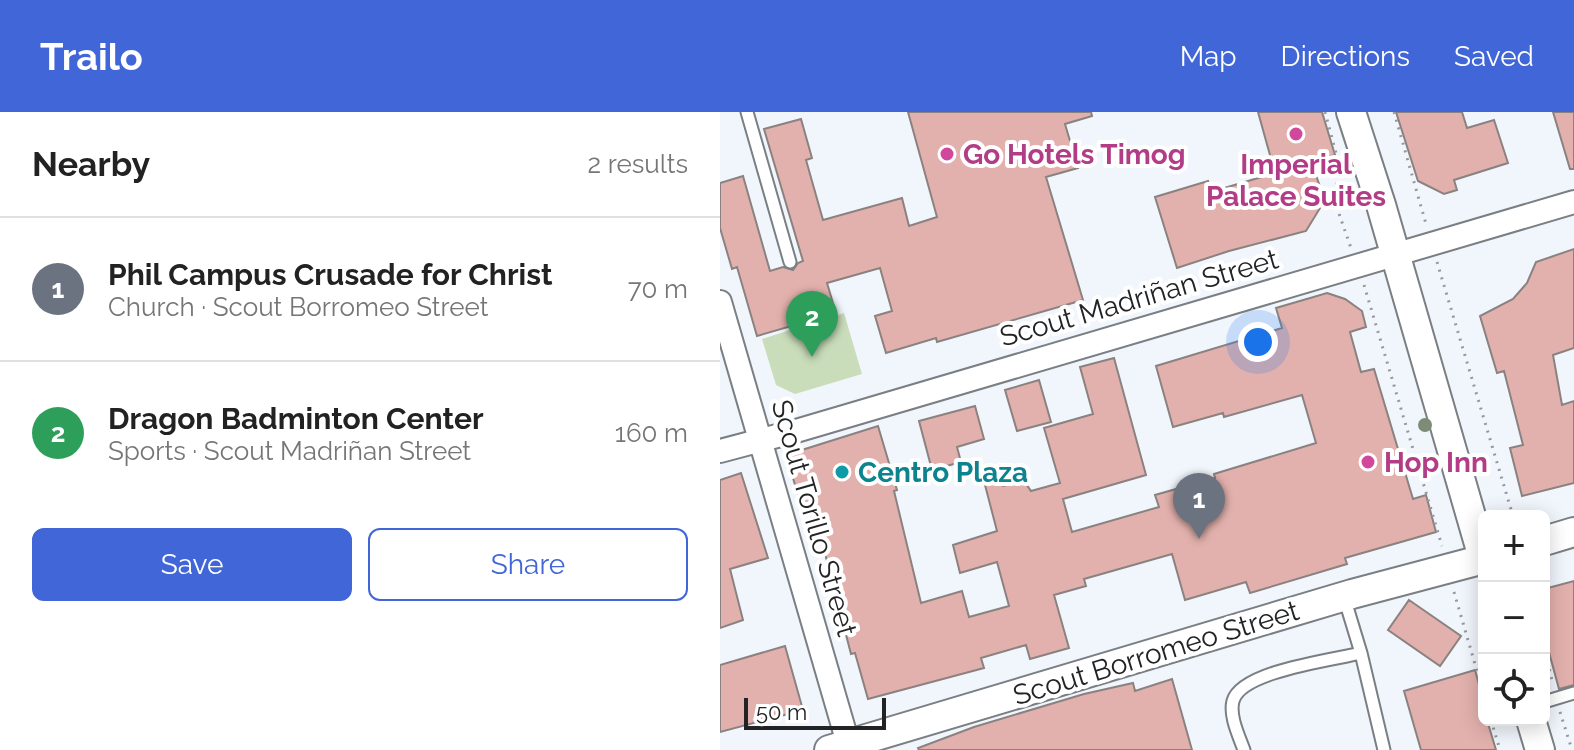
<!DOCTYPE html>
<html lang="en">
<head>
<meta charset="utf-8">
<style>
	body { margin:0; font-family:Raleway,sans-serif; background:#f2f2f2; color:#222 }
	.controls { position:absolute; right:24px; bottom:24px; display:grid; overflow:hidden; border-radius:12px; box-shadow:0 4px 20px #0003 }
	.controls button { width:72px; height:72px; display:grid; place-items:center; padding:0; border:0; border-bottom:2px solid #e0e0e0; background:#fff; color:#222; font:40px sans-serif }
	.scale { position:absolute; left:24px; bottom:20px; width:142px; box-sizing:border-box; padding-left:8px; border:4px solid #212325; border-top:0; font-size:22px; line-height:28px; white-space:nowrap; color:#212325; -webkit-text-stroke:6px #fff; paint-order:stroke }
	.you { position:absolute; left:538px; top:230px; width:28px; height:28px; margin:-20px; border:6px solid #fff; border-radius:50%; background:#1a73e8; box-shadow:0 0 0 12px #1a73e833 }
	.badge { display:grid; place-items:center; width:52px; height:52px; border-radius:50%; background:#4066d8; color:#fff; font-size:26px; font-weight:700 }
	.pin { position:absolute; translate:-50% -66px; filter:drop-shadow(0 2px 4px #0008) }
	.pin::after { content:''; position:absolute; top:42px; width:28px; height:24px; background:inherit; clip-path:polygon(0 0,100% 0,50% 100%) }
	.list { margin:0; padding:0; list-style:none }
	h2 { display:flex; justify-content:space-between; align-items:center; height:104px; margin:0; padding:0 32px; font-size:34px }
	h2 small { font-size:26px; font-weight:400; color:#767676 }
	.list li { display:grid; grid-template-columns:52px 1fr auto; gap:24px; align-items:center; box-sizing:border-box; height:144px; padding:0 32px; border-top:2px solid #e0e0e0 }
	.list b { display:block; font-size:30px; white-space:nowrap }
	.list p { margin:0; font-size:26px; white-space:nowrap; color:#767676 }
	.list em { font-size:26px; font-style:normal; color:#767676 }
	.actions { display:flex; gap:16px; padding:24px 32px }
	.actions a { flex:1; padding:18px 0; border:2px solid #4066d8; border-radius:12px; text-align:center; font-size:28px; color:#4066d8 }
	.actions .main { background:#4066d8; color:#fff }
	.icon { flex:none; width:44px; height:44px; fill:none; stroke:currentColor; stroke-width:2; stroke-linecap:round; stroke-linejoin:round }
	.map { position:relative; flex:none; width:854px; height:638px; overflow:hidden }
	header { display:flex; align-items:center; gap:48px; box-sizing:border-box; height:112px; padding:0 40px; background:#4066d8; color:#fff }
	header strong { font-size:38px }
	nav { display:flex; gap:44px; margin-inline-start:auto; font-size:28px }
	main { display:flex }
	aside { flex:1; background:#fff }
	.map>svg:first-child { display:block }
	.green { fill:#c9ddba }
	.building { fill:#e3b1ad; stroke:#8a8281; stroke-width:2 }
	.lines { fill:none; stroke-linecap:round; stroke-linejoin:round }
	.service-casing { stroke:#7a7f84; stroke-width:15 }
	.minor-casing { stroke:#7a7f84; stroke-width:26 }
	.tertiary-casing { stroke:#7a7f84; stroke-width:32 }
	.path { stroke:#95999d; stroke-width:3; stroke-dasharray:2 6; stroke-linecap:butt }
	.service { stroke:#fff; stroke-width:11 }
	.minor { stroke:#fff; stroke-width:22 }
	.tertiary { stroke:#fff; stroke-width:28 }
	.tree { fill:#7e8b76 }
	.hotel-dot { fill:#d1479c; stroke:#fff; stroke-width:3 }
	.culture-dot { fill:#0f9aa8; stroke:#fff; stroke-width:3 }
	.labels { text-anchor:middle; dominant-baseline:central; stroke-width:8; stroke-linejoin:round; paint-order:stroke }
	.hotel-label { font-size:28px; font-weight:bold; fill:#b23c85; stroke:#fff; text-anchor:start }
	.street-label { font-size:28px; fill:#212325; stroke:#fff }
	.culture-label { font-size:28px; font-weight:bold; fill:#0d838f; stroke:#fff; text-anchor:start }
</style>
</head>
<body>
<header>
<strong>Trailo</strong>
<nav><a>Map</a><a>Directions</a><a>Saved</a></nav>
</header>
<main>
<aside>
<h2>Nearby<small>2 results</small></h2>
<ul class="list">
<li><span class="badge" style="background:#6b7280">1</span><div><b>Phil Campus Crusade for Christ</b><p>Church · Scout Borromeo Street</p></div><em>70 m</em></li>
<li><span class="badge" style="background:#2e9e5b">2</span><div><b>Dragon Badminton Center</b><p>Sports · Scout Madriñan Street</p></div><em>160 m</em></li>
</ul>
<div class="actions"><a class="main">Save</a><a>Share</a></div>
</aside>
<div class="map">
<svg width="854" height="638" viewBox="0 0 854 638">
	<rect width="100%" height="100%" fill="#f1f6fc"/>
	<!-- green -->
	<path class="green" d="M124,201l18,61 -67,20 -19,-9 -14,-46z"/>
	<!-- building -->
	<path class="building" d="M188,0h183l1,4 -27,8 13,44 -32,9 37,123 -146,42 -1,-4 -50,15 -11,-37 17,-5 -12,-43 -53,15 9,30 -79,23 -20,-69 -5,2 -12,-41v-45l23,-7 27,95 13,-4 10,3 5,-7 5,-2 -39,-132 37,-10 11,39 -6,2 17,60 79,-22 7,28 28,-9z
		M538,0h64l13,43 -24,7 14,38 -19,31 -77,20 -52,17 -22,-71 53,-16 3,11 64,-19z
		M676,0h66l5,16 27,-8 14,43 -54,17 3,10 -13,4 -26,-13z
		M833,0h21v57h-4z
		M854,137v99l-21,7 9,50 12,-4v82l-52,13 -12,-48 13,-3 -19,-74 -7,2 -17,-57 33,-17 14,-16 9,-21z
		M607,181l18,6 17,12 4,16 -16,5 11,40 13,-3 39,130 13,-4 10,37 -91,26 2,6 -97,29 -4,-11 -61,18 -13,-46 -88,25 2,7 -32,9 15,53 -39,11 -4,-14 -45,13 3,10 -116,31 -13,-46 -4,1 -36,-139 -10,3 -19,-63 92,-29 19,64 -3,1 27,112 41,-12 7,26 40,-11 -12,-44 -37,11 -7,-28 44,-14 -12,-46 12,-3 6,4 21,-5 7,10 29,-8 -16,-55 49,-14 -13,-47 34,-9 32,117 -83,24 9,33 87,-25 -4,-12 60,-17 -1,-4 102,-31 -14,-48 -78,22 -1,-4 -50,14 -17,-61 126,-38 -6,-20z
		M319,268l12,42 -34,9 -12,-41z
		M255,294l9,33 -27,8 4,15 -29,8 -13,-49z
		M21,361l27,85 -38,11 13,51 -23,8v-148z
		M854,469v104l-15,4 -15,-55v-45z
		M689,488l52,36 -21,30 -52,-36z
		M65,534l18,64 -83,22v-67z
		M755,558l9,32v18h3l9,30h-75l-17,-59z
		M452,567l20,71h-273l-1,-2 56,-21 110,-33 49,-11 2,8z"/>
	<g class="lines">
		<!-- service casing -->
		<g class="service-casing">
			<path id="service" d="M27,0l43,150
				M624,485l17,56 23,97
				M824,590l30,-9
				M524,638c-5,-14 -15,-34 -11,-49 8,-30 100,-41 128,-48"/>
		</g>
		<!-- minor casing -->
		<g class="minor-casing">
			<path id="minor" d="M0,190l130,448
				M0,339l76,-20 778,-229"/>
		</g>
		<!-- tertiary casing -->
		<g class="tertiary-casing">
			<path id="tertiary" d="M631,0l30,93 103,356
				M824,429l30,-9
				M811,608l9,30
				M109,638l523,-156 132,-35"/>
		</g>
		<!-- path -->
		<path class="path" d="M605,0l12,45v51l14,40
			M674,0l32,112
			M717,150l76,254
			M644,173l78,261
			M734,480l30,103
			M824,534l9,39
			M840,600l12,38
			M771,608l9,30"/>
		<!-- service -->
		<use href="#service" class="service"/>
		<!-- minor -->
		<use href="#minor" class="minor"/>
		<!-- tertiary -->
		<use href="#tertiary" class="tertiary"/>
	</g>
	<!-- trees -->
	<circle class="tree" cx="705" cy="313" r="7"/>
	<!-- markers -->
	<g class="hotel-dot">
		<circle cx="576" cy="22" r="8"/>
		<circle cx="227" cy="42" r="8"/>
		<circle cx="648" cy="350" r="8"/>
	</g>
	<circle class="culture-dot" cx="122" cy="360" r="8"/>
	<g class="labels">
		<!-- hotel labels -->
		<g class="hotel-label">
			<text x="243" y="42">Go Hotels Timog</text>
			<text x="576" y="52" text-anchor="middle">Imperial<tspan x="576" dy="32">Palace Suites</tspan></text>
			<text x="664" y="350">Hop Inn</text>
		</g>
		<!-- street labels -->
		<g class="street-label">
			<text transform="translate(419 186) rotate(-16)">Scout Madriñan Street</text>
			<text transform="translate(94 406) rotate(74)">Scout Torillo Street</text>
			<text transform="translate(436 541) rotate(-17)">Scout Borromeo Street</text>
		</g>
		<!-- culture labels -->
		<g class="culture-label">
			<text x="138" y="360">Centro Plaza</text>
		</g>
	</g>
</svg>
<div class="controls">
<button>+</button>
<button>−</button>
<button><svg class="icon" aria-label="locate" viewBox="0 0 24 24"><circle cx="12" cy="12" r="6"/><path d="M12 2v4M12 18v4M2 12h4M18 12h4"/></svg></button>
</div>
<div class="scale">50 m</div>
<div class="you"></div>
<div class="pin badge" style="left:479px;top:427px;background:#6b7280">1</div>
<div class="pin badge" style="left:92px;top:245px;background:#2e9e5b">2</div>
</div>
</main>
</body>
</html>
